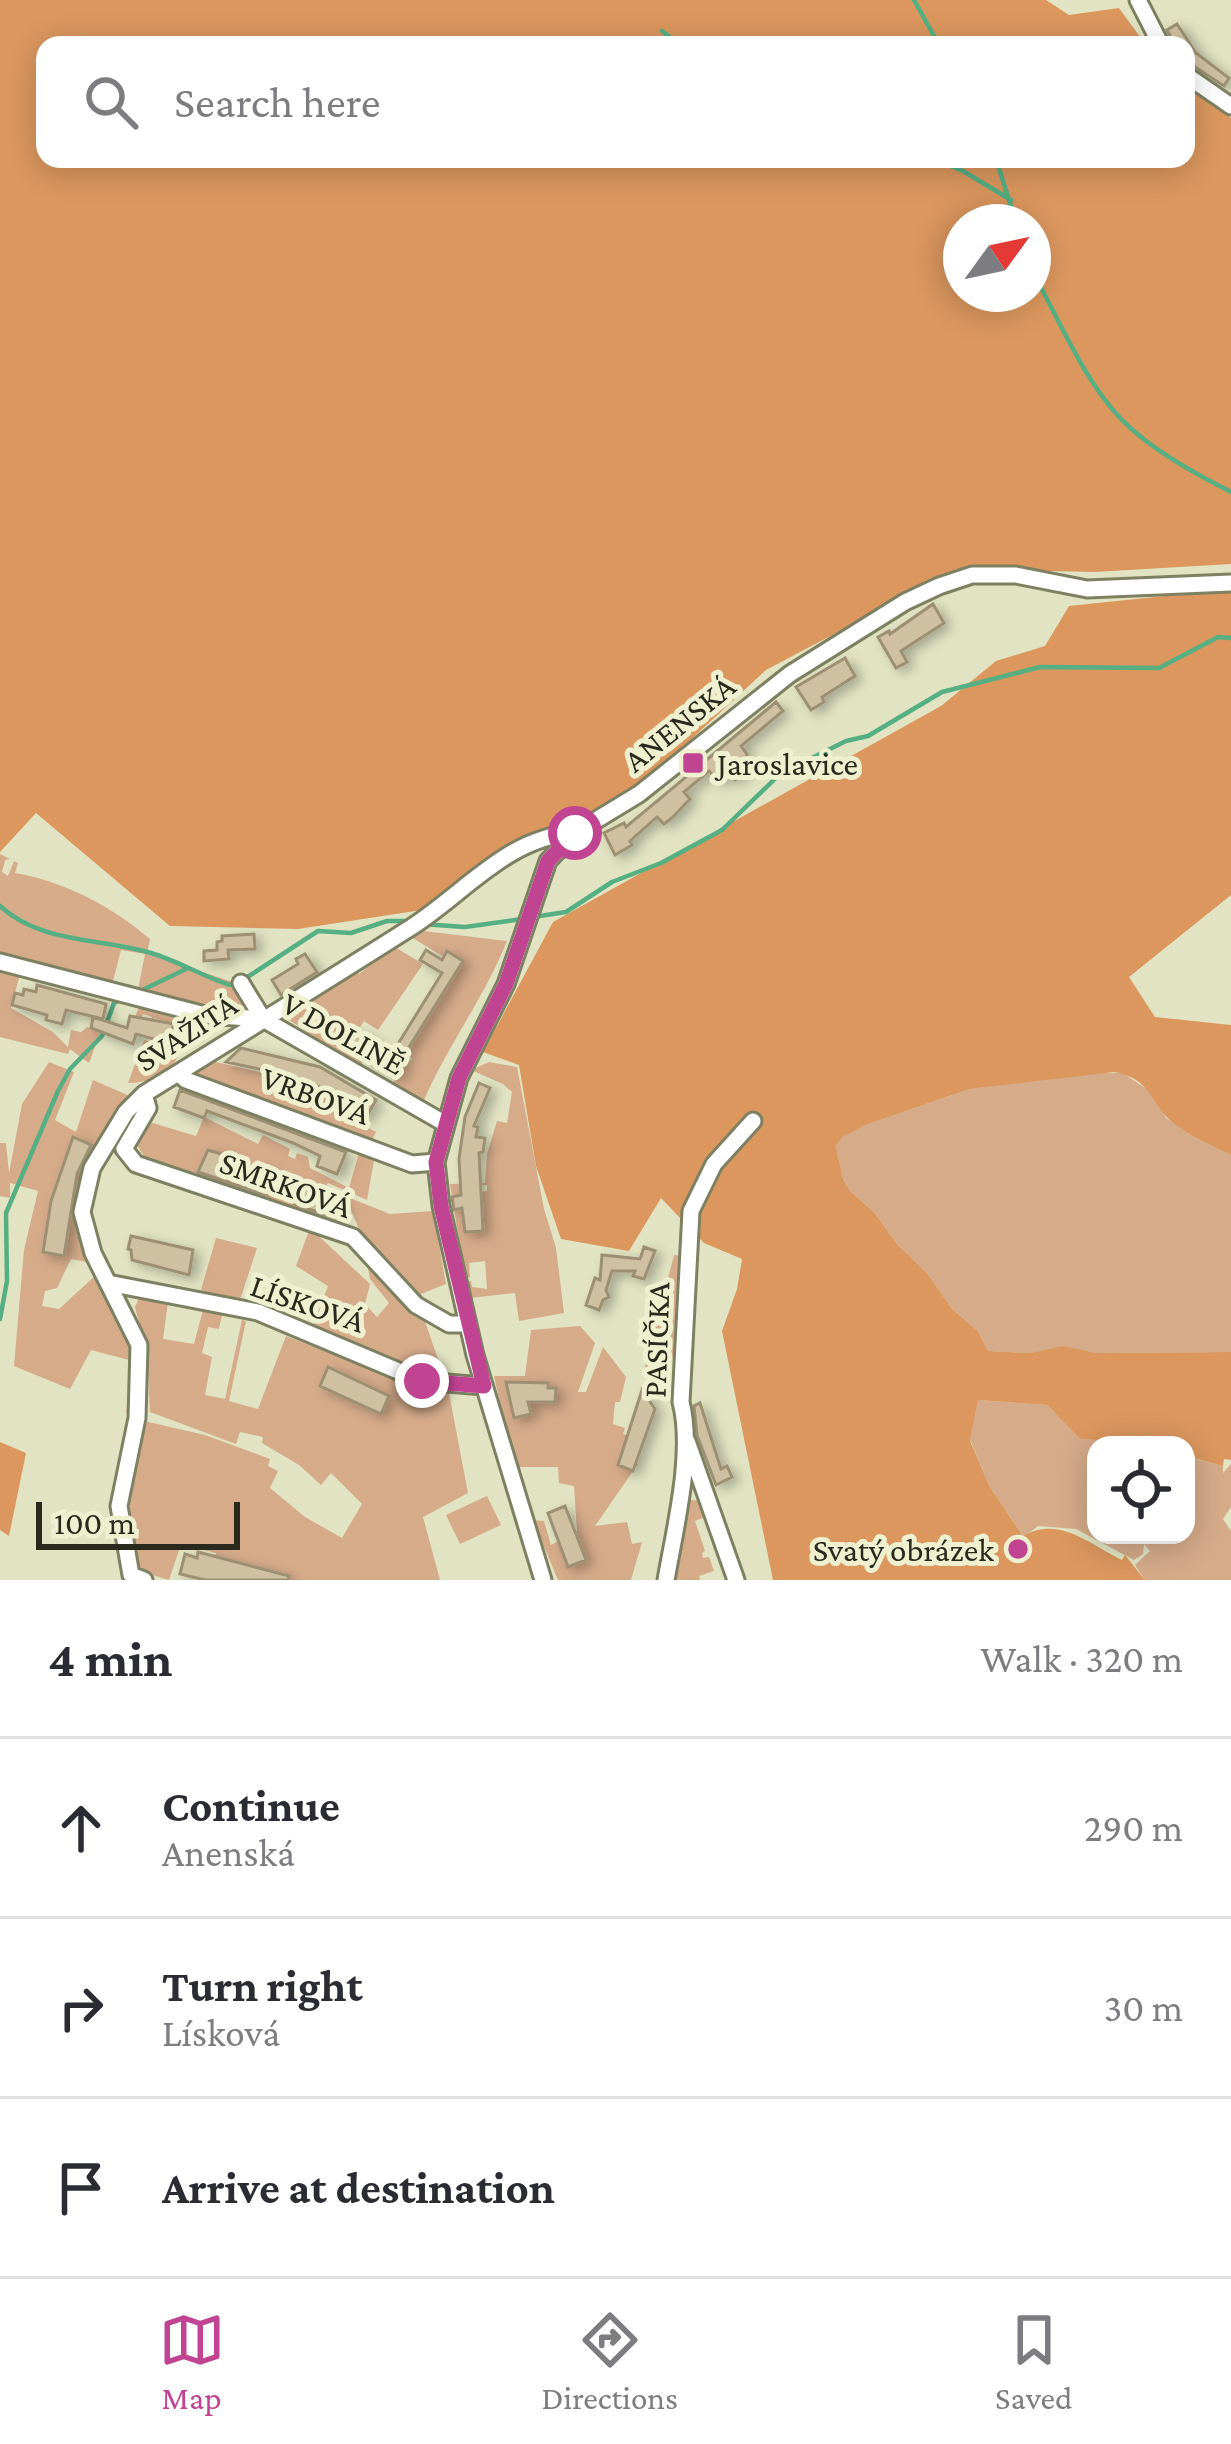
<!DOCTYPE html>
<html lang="en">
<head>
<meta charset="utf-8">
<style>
	body { margin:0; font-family:"Crimson Pro",serif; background:#f2f2f3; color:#2b2b33 }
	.controls { position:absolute; right:36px; bottom:36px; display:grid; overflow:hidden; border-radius:24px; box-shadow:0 6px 30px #0003 }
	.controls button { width:108px; height:108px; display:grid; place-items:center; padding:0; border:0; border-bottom:3px solid #e1e1e2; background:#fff; color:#2b2b33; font:60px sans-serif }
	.compass { position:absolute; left:943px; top:204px; width:108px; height:108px; border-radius:50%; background:#fff; box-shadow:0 6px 30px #0003; rotate:57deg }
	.scale { position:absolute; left:36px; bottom:30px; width:204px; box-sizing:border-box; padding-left:12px; border:6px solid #292a1d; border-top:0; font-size:33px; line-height:42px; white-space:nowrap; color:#292a1d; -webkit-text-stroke:9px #eef0cf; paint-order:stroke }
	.stop { position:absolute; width:36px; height:36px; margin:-27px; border:9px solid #c14492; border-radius:50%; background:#fff }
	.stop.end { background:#c14492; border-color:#fff; box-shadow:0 3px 12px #0008 }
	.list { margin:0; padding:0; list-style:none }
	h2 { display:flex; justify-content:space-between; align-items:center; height:156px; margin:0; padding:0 48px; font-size:51px }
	h2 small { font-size:39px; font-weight:400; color:#7c7c81 }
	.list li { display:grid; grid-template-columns:78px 1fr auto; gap:36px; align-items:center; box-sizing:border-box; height:180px; padding:0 48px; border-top:3px solid #e1e1e2 }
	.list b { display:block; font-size:45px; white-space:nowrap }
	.list p { margin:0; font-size:39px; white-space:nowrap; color:#7c7c81 }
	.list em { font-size:39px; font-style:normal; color:#7c7c81 }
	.icon { flex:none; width:66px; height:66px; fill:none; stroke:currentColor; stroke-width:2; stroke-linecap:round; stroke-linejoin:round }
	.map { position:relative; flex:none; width:1231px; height:1580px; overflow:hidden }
	.search { position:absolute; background:#fff; box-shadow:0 6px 30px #0003; left:36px; right:36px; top:36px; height:132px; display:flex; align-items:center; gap:30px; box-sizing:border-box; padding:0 42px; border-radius:24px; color:#7c7c81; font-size:45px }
	.sheet { height:696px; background:#fff }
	nav { display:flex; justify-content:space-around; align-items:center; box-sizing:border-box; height:168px; border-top:3px solid #e1e1e2; background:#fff; font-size:33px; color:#7c7c81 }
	nav a { display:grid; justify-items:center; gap:6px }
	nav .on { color:#c14492 }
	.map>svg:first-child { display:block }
	.green { fill:#d5ab8a }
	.forest { fill:#db975e; fill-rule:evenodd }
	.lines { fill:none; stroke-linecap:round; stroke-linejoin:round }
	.stream { stroke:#55af83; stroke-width:4.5 }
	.building { fill:#cfc0a2; stroke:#9d8f72; stroke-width:3; filter:url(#shadow) }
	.minor-casing { stroke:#7e8062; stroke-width:21 }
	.minor { stroke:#fff; stroke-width:15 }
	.route { stroke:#c14492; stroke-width:15 }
	.poi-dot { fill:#c14492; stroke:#eef0cf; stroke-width:4.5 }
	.labels { text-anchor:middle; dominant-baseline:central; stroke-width:10; stroke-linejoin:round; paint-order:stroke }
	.street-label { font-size:33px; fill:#292a1d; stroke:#eef0cf }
	.poi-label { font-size:33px; fill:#292a1d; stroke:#eef0cf; text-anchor:start }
</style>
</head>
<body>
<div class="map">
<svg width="1231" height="1580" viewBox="0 0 1231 1580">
	<defs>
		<filter id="shadow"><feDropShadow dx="6" dy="4" stdDeviation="6" flood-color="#0004"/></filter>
	</defs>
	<rect width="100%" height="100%" fill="#e1e3c2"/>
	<!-- green -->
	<path class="green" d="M0,854l10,5 -5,1 -3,12 6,4 6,-15 4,2 -3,10c51,9 96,33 135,66l-3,15 86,28 15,30 -32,3 -95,-23 2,-7 15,4 7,-35 -24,-4 -10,39 -111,-30z
		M423,931l84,10c-23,58 -61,106 -85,164l-33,-17 23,-30 -10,-7 -5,7 -7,-6 6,-10 13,7 54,-87 -15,-10 -4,5 -33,-20z
		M393,946l30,18 -45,66 -14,-9 -16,25 17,12 -6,10 -77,-53 72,-45 5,4z
		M0,968l20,6 -9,34 42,24 15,15 3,-17 10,2 6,-5 14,4 -12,32 -19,-14 -2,5 -68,-17z
		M139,1007l67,21 -2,13 -16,-2c-14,29 -26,43 -60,44l16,-43 17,5 13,-21 -20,-6 -9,18 7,-19 -9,-3 -5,12 -3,-9z
		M207,1060l109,25 -2,7 26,15 -1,5 37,20 -4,8 -179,-65 -2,-4z
		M49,1062l25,10 -19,48 21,12 17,-52 39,17c-34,66 -76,83 -40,166l-21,-4 -14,29 -12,3 -3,15 17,3 38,-35 36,73 -1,61 -6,5 7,-52 -42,-11 -21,39 -56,-23 10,-116 14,-59 -28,-8v15l-10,-2v-53h6l3,30 13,-69z
		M489,1062l28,5 27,142 12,39 8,65 -45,8 -4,-28 -45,5 -3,-17h4l1,6 15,2 -2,-28 -16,2 1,14 -4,1 -12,-68 8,-2 14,-16 11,-1v-6l-26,2v8l-9,2 -2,-13 35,-1 2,-29 10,-33 10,2 5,-31 -9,-8 -32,-14z
		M1086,1073h37l31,21 12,24 65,37v197l-134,1 -34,-6 -33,6 -42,-2 -10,-20 -26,-22 -25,-36 -30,-29 -23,-32 -24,-21 -7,-12 -7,-33 5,-9 27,-13 102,-35z
		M204,1117l54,27 5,-9 27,14 -2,7 7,3 2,-6 11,4 2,11 39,20 10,-35 15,7 -7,40 -39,-17 -3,5 -17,-7 -4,11 -8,-2 -4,13 24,8 -2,5 -168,-57 -10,-15 10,-23 50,15z
		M345,1196l45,18 43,-3 13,73 -30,12 29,83 -39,-11 -93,-42 15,-40 -32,-20 14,-38 60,56 -5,20 12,13 12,-14 -19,-24 -8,-43z
		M216,1238l41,10 -17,52 -39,-10z
		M674,1255l8,1 -5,88 -16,52 -17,-25z
		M140,1296l28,6 -5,37 31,5 9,-34 19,5 -3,14 -11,-2 -6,26 10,4 -7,38 20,4 17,-79 4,1 -17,80 29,8 28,-73 136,53 27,4 19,100 -45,24 17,63h-231l7,-27 -35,-9 -12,36 -33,-10c-10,-50 -6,-92 0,-142l8,-7 61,14 65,24 -2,7 10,5 -8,17 35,29 37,21 20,-34 -31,-31 -10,12 -22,-20 -37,-22 1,-6 -23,-5 -4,12 -86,-32 -3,-58 -12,-47z
		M580,1326l15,17 -17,49h8l17,-45 23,30 -6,25h-5l-2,22 12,4 -2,6 11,3 -9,21 13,6 -43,62 32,-4 5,22 10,-2 -11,38h-73l-25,-60 11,1 7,24 26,-14 -3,-45 -15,-3 -1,-16h-44l-20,-91h31l6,-46z
		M978,1400l69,5 33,34 49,1 18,5h-51v90h90v-83l2,5 35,9v7l8,-9v43l-8,12 8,12v49h-86l-10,-15 15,-14 -6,-7 -1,10 -9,6 -58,-31 -38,-3 -14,11 -34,-50 -20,-47z
		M487,1496l14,29 -41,19 -14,-29z
		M684,1499l18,2 3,16 -10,4 10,30 -3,2 1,5 6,-1 5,14 -15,5 1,4h-25z"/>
	<!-- forest -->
	<path class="forest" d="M0,0h1046l23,15 50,-7 27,37h-1101v114h1141v-75l45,34v446l-137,8 -137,-3 -191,101 -136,126 -202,113 -130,20 -128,-3 -134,-113 -36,39zM961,222h72v72h-72z
		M1231,589v306l-102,82 26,40 76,8v130c-19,-10 -44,-20 -60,-34 -20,-17 -20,-43 -57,-49l-144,17 -102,35 -26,13 -6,9 7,33 7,12 24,21 23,32 30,29 25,36 26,22 10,20 42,2 33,-7 34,7 134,-1v108l-7,-1 -1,7 -37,-10 3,-5 -3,-6 -106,-6 -33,-34 -69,-5 -8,41 20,46 33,49c35,-21 67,8 99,24l3,-5 20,25h-372l-51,-249 15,-42 5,-30 -38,-16 -43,-45 -32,53 -68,-12 -25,-73 -17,-101 -36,-13 70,-130 388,-216 55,-45 49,-15 24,-40z
		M0,1442l26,11 -17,83 -9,-6z"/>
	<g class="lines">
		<!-- stream -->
		<path class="stream" d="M914,0l25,45
			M662,31l18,14
			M933,159l30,12 48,29
			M996,159l20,63
			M1033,273c27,48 50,106 88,146 29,30 73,54 110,73
			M0,906c41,38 101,32 151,47 27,8 51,23 79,32l5,-2
			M533,917l33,-5 46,-30 49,-19 61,-33 58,-56 66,-33 22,-5 74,-44 98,-25 119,1 59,-31 13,1
			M421,924l44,3 57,-8
			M246,978l72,-47 33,2 36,-12h23
			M138,992l48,-23
			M0,1319l7,-38 -1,-68 52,-122 12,-22 32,-33 12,-33 8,-4"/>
	</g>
	<!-- building -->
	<path class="building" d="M1177,24l19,29 33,25 -5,8 -38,-25v-16h-11l-8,-15z
		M933,604l11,19 -43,28 6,11 -11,6 -18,-31 11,-6 1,3z
		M845,658l10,18 -33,21 2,5 -13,8 -15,-23z
		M776,702l7,9 -42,35 6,8 -3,17 -9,9 -5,-7 -11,9 -10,-11 -25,21 6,7 -17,18 -9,7 -7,-7 -27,24 2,4 -17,10 -11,-22 20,-10 2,4z
		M254,934l1,15 -27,1 1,9 -25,2v-10l13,-1v-8l5,-1v-5z
		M426,950l16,10 5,-9 16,10 -62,99 4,3 -9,15 -49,-32 10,-16 36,22 49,-79 -22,-13z
		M305,954l12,18 -36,23 -9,-15 26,-16 -2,-5z
		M37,985l69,19 -3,15 -37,-9 -4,14 -16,-4 1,-5 -35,-10 3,-12 8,2 1,-6 12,3z
		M130,1016l44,8 -6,19 -32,-9 -3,10 -42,-16 2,-11 34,11z
		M241,1048l79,19 56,33 -11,19 -49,-34 -48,-9 1,-3 -10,-4 -33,-7z
		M479,1083l11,5 -16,38 4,1 -2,10 9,1 -2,14 -4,1 4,78 -18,1 -3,-24 -8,2 -2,-13 9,-2 -2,-36 6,-42z
		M180,1090l166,62 -9,22 -20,-8 3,-10 -27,-13 -86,-32 -3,7 -30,-11z
		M73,1137l18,8 -14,29 -13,82 -21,-4 8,-51z
		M208,1150l23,7 -4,11 17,6 7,-4 8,3 2,-5 11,4 -8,22 -66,-22z
		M297,1186l44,15 2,12 -9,5 -42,-15z
		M131,1236l62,14 -4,25 -57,-15 -1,-10 -3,-1z
		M644,1247l11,4 -11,28 -11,-3 2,-5h-23l-6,19 3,7 -6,3 -4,10 -13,-5 9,-27 5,2 2,-25 38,4z
		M328,1367l61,29 -8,18 -61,-28z
		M506,1382l42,1v5h8l-1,14h-27l3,12 -17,4z
		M642,1390l13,19 -22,62 -15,-6z
		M700,1403l21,66 6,-3 5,11 -16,8 -19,-50 -3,-29z
		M565,1506l21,54 -18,7 -20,-54z
		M198,1552l91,24 -1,4h-83l-25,-6 5,-20 12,4z"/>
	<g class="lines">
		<!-- minor casing -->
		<g class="minor-casing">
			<path id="minor" d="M1138,0l23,45
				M1186,75l45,31
				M0,962l205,53 58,4 181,104
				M241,983l22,36
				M178,1073l8,7 226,84 24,-2
				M144,1094l4,14 -24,41 12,15 217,73 63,68 33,19h19
				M108,1283l150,29 164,69 62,5
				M687,1441l49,139
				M144,1580l-13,-5 -12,-69 18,-88 2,-73 -46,-92 -11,-41 10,-44 34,-56 18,-18c89,-55 178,-110 266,-166 54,-34 98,-92 165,-95
				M543,1580l-68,-225 -34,-149 -5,-44 23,-84 47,-94 42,-123 27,-28 64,-39 151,-120 115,-72 34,-16 33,-11h44l71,14 144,-6
				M666,1580c9,-52 28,-127 15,-178l10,-191 23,-47 39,-43"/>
		</g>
		<!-- minor -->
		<use href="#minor" class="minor"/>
	</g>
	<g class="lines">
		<!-- route -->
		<path class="route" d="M422,1381l62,5 -43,-180 -5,-44 23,-84 47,-94 42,-123 27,-28"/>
	</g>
	<!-- markers -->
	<g class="poi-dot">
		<rect x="681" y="751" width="24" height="24" rx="6"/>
		<circle cx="1018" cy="1549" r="12"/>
	</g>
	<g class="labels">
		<!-- street labels -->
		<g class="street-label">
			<text transform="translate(679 723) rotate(-39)">ANENSKÁ</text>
			<text transform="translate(186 1032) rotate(-33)">SVAŽITÁ</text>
			<text transform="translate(344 1033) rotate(29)">V DOLINĚ</text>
			<text transform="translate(316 1095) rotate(20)">VRBOVÁ</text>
			<text transform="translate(286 1184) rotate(20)">SMRKOVÁ</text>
			<text transform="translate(308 1303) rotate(19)">LÍSKOVÁ</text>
			<text transform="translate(656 1340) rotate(-88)">PASÍČKA</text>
		</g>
		<!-- poi labels -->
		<g class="poi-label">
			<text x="717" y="763">Jaroslavice</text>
			<text x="994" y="1549" text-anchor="end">Svatý obrázek</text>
		</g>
	</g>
</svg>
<div class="controls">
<button><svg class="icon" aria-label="locate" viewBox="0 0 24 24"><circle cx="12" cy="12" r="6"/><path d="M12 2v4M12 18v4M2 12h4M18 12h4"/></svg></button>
</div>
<svg class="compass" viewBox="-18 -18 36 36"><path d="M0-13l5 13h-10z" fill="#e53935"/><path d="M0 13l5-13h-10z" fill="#7c7c81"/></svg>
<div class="scale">100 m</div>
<div class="stop" style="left:575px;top:833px"></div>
<div class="stop end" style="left:422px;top:1381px"></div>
<div class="search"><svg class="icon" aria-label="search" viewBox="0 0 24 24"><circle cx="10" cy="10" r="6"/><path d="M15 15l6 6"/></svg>Search here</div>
</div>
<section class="sheet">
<h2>4 min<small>Walk · 320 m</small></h2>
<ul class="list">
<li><svg class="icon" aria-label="ahead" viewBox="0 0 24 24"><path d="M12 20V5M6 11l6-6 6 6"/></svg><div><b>Continue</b><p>Anenská</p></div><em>290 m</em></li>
<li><svg class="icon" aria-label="right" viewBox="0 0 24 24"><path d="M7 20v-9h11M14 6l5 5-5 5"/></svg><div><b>Turn right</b><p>Lísková</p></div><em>30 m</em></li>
<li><svg class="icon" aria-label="arrive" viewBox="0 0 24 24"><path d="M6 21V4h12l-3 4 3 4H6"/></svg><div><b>Arrive at destination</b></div></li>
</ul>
</section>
<nav>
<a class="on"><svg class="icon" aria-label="map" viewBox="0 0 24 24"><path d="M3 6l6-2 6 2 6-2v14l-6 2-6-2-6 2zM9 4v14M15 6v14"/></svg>Map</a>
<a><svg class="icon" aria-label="directions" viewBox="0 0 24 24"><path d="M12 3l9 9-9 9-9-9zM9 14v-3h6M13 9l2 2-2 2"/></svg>Directions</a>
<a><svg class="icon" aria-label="saved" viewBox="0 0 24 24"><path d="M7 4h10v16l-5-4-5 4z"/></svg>Saved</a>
</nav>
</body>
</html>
